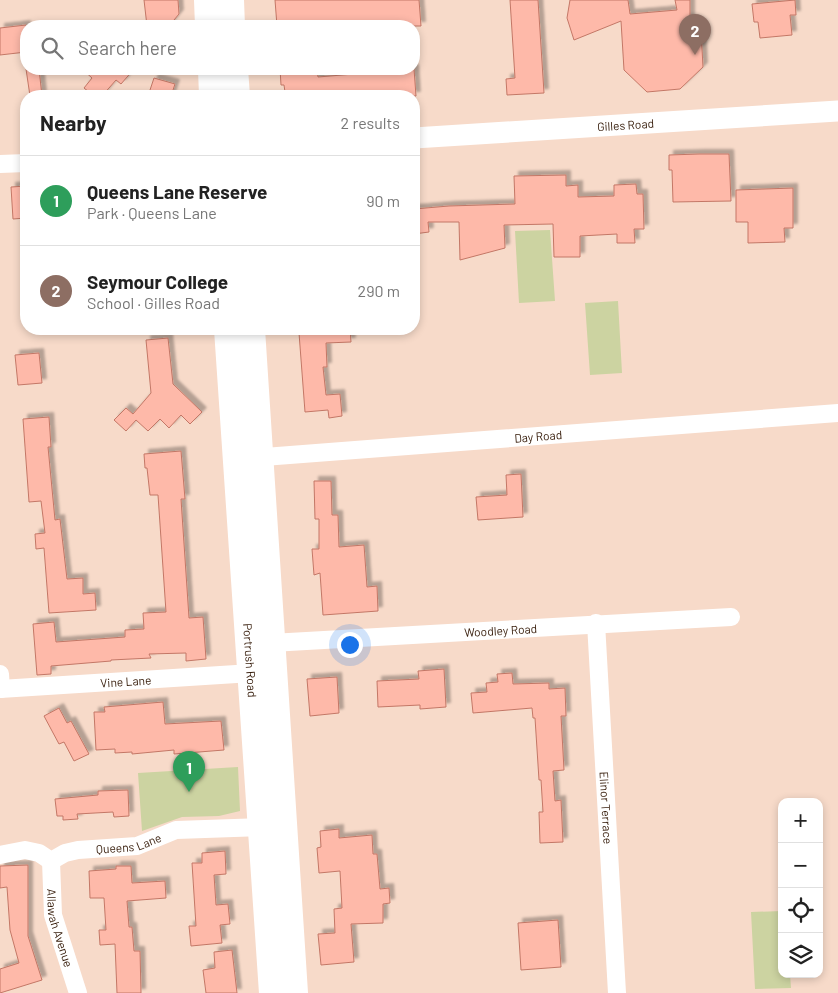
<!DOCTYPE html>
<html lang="en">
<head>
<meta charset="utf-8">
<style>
	body { margin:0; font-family:Barlow,sans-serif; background:#f6f6f6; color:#222 }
	.controls { position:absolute; right:15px; bottom:15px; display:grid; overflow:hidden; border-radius:10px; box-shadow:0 2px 8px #0003 }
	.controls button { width:45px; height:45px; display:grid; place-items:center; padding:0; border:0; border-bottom:1px solid #e0e0e0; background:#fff; color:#222; font:25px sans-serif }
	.you { position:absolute; left:349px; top:644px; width:18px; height:18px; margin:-12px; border:4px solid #fff; border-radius:50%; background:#1a73e8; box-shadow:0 0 0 8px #1a73e833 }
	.badge { display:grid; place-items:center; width:32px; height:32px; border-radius:50%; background:#1f7fab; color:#fff; font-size:16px; font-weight:700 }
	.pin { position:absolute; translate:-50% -41px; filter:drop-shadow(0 1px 2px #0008) }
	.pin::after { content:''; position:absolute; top:26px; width:18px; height:15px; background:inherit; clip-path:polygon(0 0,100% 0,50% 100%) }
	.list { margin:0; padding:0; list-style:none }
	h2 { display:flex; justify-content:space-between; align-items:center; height:65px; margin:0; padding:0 20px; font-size:21px }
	h2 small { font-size:16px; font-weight:400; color:#767676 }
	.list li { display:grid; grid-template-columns:32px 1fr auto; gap:15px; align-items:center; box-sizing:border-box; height:90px; padding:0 20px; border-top:1px solid #e0e0e0 }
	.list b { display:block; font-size:19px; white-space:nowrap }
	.list p { margin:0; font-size:16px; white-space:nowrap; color:#767676 }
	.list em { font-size:16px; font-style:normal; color:#767676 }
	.icon { flex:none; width:28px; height:28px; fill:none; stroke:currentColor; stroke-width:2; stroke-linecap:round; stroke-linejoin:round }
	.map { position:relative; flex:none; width:838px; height:993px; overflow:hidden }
	.search { position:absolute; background:#fff; box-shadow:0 2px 8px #0003; left:20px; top:20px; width:400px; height:55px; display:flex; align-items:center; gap:12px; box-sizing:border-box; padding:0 18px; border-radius:20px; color:#767676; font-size:19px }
	.panel { position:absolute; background:#fff; box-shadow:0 2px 8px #0003; left:20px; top:90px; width:400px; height:245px; border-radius:20px }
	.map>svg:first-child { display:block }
	.park { fill:#ccd3a1 }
	.building { fill:#feb9a9; stroke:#c37766; filter:url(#shadow) }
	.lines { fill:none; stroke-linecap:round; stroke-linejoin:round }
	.minor { stroke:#fff; stroke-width:18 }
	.tertiary { stroke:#fff; stroke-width:21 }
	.trunk { stroke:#fff; stroke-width:28 }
	.labels { text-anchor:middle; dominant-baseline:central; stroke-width:5; stroke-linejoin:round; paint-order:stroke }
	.street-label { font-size:12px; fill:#351b09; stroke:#fff }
</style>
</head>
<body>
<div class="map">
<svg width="838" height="993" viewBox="0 0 838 993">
	<defs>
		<filter id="shadow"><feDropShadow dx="4.5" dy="-4.5" stdDeviation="1" flood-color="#0004"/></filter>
	</defs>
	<rect width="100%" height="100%" fill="#f7dac9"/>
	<!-- park -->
	<path class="park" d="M550,230l5,71 -36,2 -4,-72z
		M618,301l4,72 -32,2 -5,-72z
		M238,767l2,44 -21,5 -37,1 -40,14 -4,-58z
		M782,911v63h8l1,14 -36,1 -4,-77z"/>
	<!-- building -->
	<path class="building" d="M144,0h34l1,14 -10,12h-22z
		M275,0h144l2,26h-144z
		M510,0h28l6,93 -37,2 -1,-16 9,-1z
		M570,0h58l2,14 47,-4 -2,-10h15v22l11,9 2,36 -23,22 -33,3 -23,-22 -3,-49 -47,19 -7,-22z
		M795,0l1,15h-6l2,20 -32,3 -2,-16h-4l-2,-18z
		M26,25v27l-26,3v-27z
		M26,69h13l3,27h-12z
		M82,69h52l-13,15 -5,-4 -14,16h-8l-10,-8 8,-10z
		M280,69h37l1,8 36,-3 -1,-3 19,-2h42l2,27h-122l-1,-4h-8l-1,-7h-3z
		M154,78l21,6 -4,12h-23z
		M699,154h30l2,47 -58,1 -1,-32h-3v-15z
		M566,175v11l12,-1v12l36,-1v-11l22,-1 1,10h6l1,35h-10l1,14h-18v-9l-37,2v21h-26l-1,-33 -49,1 1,23 -45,12 -1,-38h-31l1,10 -15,2v-25l35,-3 66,-2 -1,-28z
		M26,186v32l-13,1 -2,-32z
		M793,188v40h-9l1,14 -37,1v-21h-12v-32z
		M320,329h30l1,13 -25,1 1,24h-4l3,28 14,-1 2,22 -13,2 -1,-8 -23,2 -6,-79 22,-1z
		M168,338l5,46 29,28 -12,12 -9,-9 -12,13 -9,-9 -12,12 -12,-11 -10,11 -12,-11 12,-12 7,6 18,-21 -5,-53z
		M39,353l3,30 -24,2 -3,-30z
		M49,417l2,30h-3l7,73 5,-1 7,60 16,-1v16l12,-1 1,17 -47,3 -5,-65 -8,1 -1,-15 10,-1 -4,-32 -12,1 -6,-83z
		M181,451l4,48h-4l8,119 14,-1 3,42 -20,2v-8l-37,1 2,4 -40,2v1l-60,5v8l-14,1 -4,-51 21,-2 2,20 69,-5v-7l19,-1 -1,-16 23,-1 -8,-117h-8l-3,-27h-2l-1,-14z
		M521,474l2,43 -45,3 -2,-23 31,-2 -1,-20z
		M314,481h17l1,34h6l1,32 25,-2 3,42 10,-1 1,25 -55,4 -3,-42 -6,2 -2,-26h7v-30h-4z
		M444,669l2,38 -26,2v-4l-42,2 -1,-26 42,-2 -1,-8z
		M512,673l1,11 36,-1v6l16,-1 1,28h-5l3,54 -11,1 2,30 6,-1 2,42 -23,1 -1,-31h4l-2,-32h-2l-4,-62h-2l-1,-10 -59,5 -2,-20 16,-1 -1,-9 12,-1 -1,-8z
		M337,677l2,36 -29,3 -3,-37z
		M163,702l2,22 56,-3 3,29 -50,4v-4l-42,4v-2l-17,1v-4l-19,1 -2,-38h11l-1,-5z
		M59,708l8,15 4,-2 18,33 -15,7 -10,-19 -5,2 -15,-28z
		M128,790l1,26 -15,1 -1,-5 -36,2 1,5 -15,1v-4h-6l-2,-17 43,-4v-4z
		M339,829v9l33,-3 1,19h4l3,35 9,-1 1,15 -7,1v19l-32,1 3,38 -33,3 -3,-31 17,-1 -1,-24 8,-1 -2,-37 -21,2 -2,-25 4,-1 -1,-16z
		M225,851l1,23 -12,1 2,30 12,-1 2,20 -10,1 2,18 -31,3 -2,-20h7l-4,-63h10v-10z
		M28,865v71l14,44 -42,13v-24l19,-6 -9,-33 -3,-43 -7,1v-22z
		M116,866h15l1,17 33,-2 1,17 -39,3 2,26h3l2,24h6l1,42h-24l-2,-49 -15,1 -1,-15h7l-2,-32h-14l-1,-27 27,-2z
		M558,920l3,47 -40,3 -3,-47z
		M232,950l5,43h-31l-3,-23 12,-2 -1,-16z"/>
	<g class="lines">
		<!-- minor -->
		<g class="minor">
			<path d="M0,164l26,-1"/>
			<path id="s1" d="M250,458l588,-45"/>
			<path id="s2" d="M596,623l21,370"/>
			<path id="s3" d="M271,643l460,-26"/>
			<path d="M0,674l1,15"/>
			<path id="s4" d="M0,689l252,-16"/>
			<path id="s5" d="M0,855l25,-5 14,3 12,8 14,-8 13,-3 59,-4 39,-16 86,-3"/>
			<path id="s6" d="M51,861l2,54 25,78"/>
		</g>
		<!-- tertiary -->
		<path class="tertiary" id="s7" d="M414,138l424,-27"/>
		<!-- trunk -->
		<g class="trunk">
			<path d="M208,0l1,26"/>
			<path d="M230,0l1,26"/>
			<path d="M212,69l1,27"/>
			<path d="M234,69l2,27"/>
			<path id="s8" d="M228,329l45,664"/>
			<path d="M251,329l43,664"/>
		</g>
	</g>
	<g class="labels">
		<!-- street labels -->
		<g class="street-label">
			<text stroke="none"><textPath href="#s7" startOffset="212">Gilles Road</textPath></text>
			<text stroke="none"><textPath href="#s1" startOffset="289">Day Road</textPath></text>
			<text stroke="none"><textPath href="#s3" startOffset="230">Woodley Road</textPath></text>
			<text stroke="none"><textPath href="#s8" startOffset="332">Portrush Road</textPath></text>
			<text stroke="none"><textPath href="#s4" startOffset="126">Vine Lane</textPath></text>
			<text stroke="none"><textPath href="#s2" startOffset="185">Elinor Terrace</textPath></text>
			<text stroke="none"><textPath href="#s5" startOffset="135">Queens Lane</textPath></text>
			<text stroke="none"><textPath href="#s6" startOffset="68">Allawah Avenue</textPath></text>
		</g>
	</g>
</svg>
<div class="controls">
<button>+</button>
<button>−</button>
<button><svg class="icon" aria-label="locate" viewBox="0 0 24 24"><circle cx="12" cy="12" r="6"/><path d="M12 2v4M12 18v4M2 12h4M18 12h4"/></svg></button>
<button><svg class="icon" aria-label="layers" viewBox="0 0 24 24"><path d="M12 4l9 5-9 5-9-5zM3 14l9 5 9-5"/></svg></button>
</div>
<div class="you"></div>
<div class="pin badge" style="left:189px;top:792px;background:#2e9e5b">1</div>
<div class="pin badge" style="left:695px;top:55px;background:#8d6e63">2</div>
<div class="search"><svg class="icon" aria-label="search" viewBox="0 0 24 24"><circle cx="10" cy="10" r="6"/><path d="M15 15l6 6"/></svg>Search here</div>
<section class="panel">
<h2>Nearby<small>2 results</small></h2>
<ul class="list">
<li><span class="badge" style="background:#2e9e5b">1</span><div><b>Queens Lane Reserve</b><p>Park · Queens Lane</p></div><em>90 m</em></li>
<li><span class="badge" style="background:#8d6e63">2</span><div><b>Seymour College</b><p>School · Gilles Road</p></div><em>290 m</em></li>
</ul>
</section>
</div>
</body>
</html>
